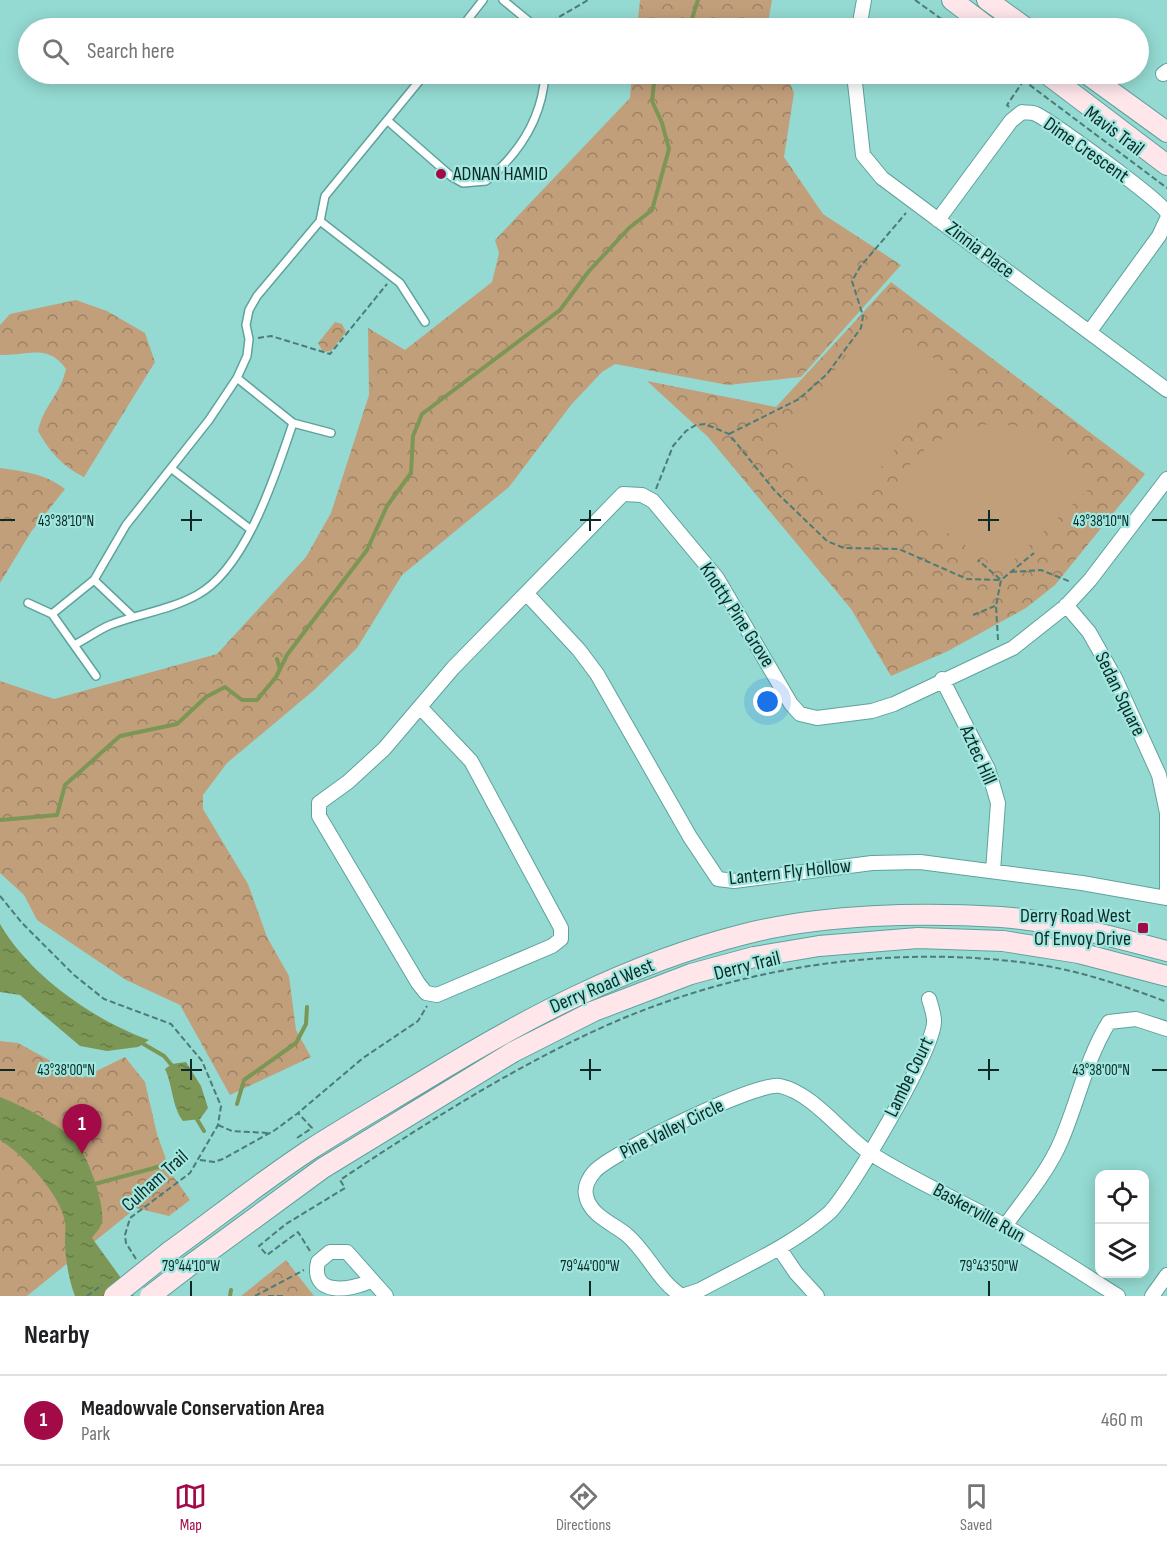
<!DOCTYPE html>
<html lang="en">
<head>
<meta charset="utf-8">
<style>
	body { margin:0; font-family:"Sofia Sans Condensed",sans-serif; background:#f2f2f2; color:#202124 }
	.controls { position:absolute; right:18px; bottom:18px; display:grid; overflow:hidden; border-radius:12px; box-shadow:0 3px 15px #0003 }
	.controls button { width:54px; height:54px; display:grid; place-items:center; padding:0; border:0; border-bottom:2px solid #e0e0e0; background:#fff; color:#202124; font:30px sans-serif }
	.you { position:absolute; left:768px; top:702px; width:21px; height:21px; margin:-15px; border:4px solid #fff; border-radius:50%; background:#1a73e8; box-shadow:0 0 0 9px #1a73e833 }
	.badge { display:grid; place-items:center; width:39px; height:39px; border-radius:50%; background:#a20a48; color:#fff; font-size:20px; font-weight:700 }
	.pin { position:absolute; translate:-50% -50px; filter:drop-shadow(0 2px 3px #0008) }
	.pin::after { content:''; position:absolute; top:32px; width:21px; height:18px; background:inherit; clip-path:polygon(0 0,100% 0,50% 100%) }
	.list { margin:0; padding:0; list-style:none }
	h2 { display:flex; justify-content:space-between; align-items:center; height:78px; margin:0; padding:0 24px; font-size:26px }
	h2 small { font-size:20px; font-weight:400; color:#757577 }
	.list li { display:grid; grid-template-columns:39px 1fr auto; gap:18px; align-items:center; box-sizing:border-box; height:90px; padding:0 24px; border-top:2px solid #e0e0e0 }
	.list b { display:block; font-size:22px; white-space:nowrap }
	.list p { margin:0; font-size:20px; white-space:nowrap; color:#757577 }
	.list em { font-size:20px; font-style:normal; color:#757577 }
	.icon { flex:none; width:33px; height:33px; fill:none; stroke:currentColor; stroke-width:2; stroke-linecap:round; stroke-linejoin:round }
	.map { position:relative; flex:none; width:1167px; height:1296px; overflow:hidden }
	.search { position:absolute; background:#fff; box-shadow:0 3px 15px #0003; left:18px; right:18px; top:18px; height:66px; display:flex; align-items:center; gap:15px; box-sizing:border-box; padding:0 21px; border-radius:33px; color:#757577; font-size:22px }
	.sheet { height:168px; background:#fff }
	nav { display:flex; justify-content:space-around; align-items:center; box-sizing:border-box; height:84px; border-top:2px solid #e0e0e0; background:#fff; font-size:16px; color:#757577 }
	nav a { display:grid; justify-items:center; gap:3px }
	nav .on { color:#a20a48 }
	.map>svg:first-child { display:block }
	.forest { fill:url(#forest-crowns) }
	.pitch { fill:#c29f7b }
	.water { fill:url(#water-ripples) }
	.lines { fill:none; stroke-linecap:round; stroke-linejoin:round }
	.stream { stroke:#7c9655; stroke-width:4 }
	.lane-casing { stroke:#5ea29b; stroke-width:10 }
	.street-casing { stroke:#5ea29b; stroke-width:16 }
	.secondary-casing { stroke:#5ea29b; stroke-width:22 }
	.path { stroke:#4c7c76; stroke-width:2; stroke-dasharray:6 3; stroke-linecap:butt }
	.lane { stroke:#fff; stroke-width:7 }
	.street { stroke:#fff; stroke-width:14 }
	.secondary { stroke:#fee6eb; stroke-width:20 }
	.secondary-bridge-casing { stroke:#5ea29b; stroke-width:22; stroke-linecap:butt }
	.path-bridge { stroke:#4c7c76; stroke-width:2; stroke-dasharray:6 3; stroke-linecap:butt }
	.secondary-bridge { stroke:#fee6eb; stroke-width:20 }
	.ticks { fill:none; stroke:#0d2a27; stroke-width:2 }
	.poi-dot { fill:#a20a48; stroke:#a1e7df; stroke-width:2 }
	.labels { text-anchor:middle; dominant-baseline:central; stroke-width:4.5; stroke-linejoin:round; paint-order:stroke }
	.street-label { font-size:20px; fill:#0d2a27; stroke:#a1e7df }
	.poi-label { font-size:20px; fill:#0d2a27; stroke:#a1e7df; text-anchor:start }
	.ticks-label { font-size:15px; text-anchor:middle; fill:#0d2a27; stroke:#a1e7df; stroke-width:4.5; stroke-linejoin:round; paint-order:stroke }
</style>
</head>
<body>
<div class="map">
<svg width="1167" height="1296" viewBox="0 0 1167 1296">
	<defs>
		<pattern id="forest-crowns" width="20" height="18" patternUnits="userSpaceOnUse" patternTransform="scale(1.5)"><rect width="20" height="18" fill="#c29f7b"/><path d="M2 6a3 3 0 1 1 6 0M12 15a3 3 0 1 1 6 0" fill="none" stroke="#9c8265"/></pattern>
		<pattern id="water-ripples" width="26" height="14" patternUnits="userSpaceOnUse" patternTransform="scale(1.5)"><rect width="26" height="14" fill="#7c9655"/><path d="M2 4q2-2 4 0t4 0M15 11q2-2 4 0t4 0" fill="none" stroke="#647b46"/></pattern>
	</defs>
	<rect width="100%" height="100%" fill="#94dad2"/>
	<!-- forest -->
	<path class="forest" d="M640,0h132l-5,28h-130z
		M632,74h154l8,19 -10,64 39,57 78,51 -100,112 -73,8 -113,-21 -13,8 -31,33 -62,82 -107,88 -45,73 -44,43 -86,72 -24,32v14l45,75 19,53 22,39 7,54 15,27 -81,38 -50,-90 -54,-25 -89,-60 -13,-25 -24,-22v-192l54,18 163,-45 89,-97 25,-44 38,-118 -1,-67 37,22 87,-68 7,-29 -4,-13 135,-142z
		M891,282l254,192 -90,111 -29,23 -78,43 -57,25 -40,-67 -143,-172 -61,-56 129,26z
		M76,300l31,11 38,22 10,29 -71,115c-21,-10 -35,-26 -46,-46 6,-27 22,-35 28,-62 -19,-26 -37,-13 -66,-14v-30l10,-11z
		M335,322l7,2 4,8 -15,19 -8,1 -5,-9z
		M0,468c23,3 46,6 65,21l-34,43 -31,51z
		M0,1041l18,2 64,35 43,-21 20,25 12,52 14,39 19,27 -21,16 -33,-8 -109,88h-27z
		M286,1260l28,36h-73z"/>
	<!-- pitch -->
	<path class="pitch" d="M877,315l76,58 -100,131 -76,-58z
		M994,423l42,6 59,54 -93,88 -109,-77c6,-11 12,-24 20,-33 21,-24 51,-32 81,-38z"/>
	<!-- water -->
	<path class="water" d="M0,924c29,51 95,97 149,116l-11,7 -31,4 -27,-5 -60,-51 -20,-3z
		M186,1062l15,24 7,22 -8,11 -17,2c-11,-14 -10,-35 -18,-52l7,-5z
		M0,1097c21,8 62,29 76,45 12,15 29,61 26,80 -1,6 -7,11 -10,16l42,58h-59c-6,-15 -10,-38 -10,-55 0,-6 1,-13 0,-19 -4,-27 -42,-68 -65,-82z"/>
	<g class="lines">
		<!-- stream -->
		<path class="stream" d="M689,28l9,-28
			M277,659l3,10
			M0,820l57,-5 8,-30 55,-49 57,-12 29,-27 19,-10 17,13h15l19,-23 11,-22 18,-24 62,-81 20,-44 24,-33 2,-37 9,-22 138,-104 29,-39 40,-43 23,-18 17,-61 -7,-26 -10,-22 2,-18 8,-9
			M140,1042l24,14 10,12
			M237,1104l7,-24 52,-37 10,-19 1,-17
			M195,1116l9,15
			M91,1185l89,-24
			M230,1296l1,-6"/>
		<!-- lane casing -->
		<g class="lane-casing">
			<path id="lane" d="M503,0l34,28
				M461,28l22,-28
				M388,121l64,56 11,6 23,-2c34,-28 56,-62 59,-107
				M320,221l80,62 25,39
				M237,378l56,45 38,10
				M172,469l78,60
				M94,580l39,37
				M28,603l24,11 44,62
				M52,614l42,-34 32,-55 83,-105 28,-42 10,-22 2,-17 -3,-14 3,-15 8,-14 63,-75 5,-25 100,-122
				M74,645c12,-6 24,-15 36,-20 28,-11 60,-15 87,-30 49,-26 79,-122 96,-172"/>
		</g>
		<!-- street casing -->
		<g class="street-casing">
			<path id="street" d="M859,28l5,-28
				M854,74l9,81 19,23 285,212
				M1163,74l4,-3
				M938,220l73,-99 11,-9c4,1 10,0 14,2 16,8 126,87 131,99
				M1090,331l69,-95 8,-17
				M527,594l52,56 18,24 93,163 28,42 16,2 138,-18 48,-1 162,21 85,15
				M1066,605l23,27 26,46 44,97 8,38v85
				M942,679l46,90 10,34 -5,68
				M420,707l51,54 90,167v11l-9,7 -115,49 -11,-2 -8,-10 -99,-167v-13l29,-21 36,-33 69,-81 170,-174 19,1 11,6 64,77 74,126 9,10 17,4 55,-7 22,-7 119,-56 53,-42 24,-26 77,-101
				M929,999c2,7 5,15 5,22 1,27 -84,172 -105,192 -38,33 -85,53 -129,77l-18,6c-24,-15 -34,-43 -55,-61 -13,-11 -38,-20 -41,-40 -2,-8 3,-18 9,-24 18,-19 163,-90 185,-85 33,7 62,48 90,67 42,27 89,47 132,71 40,23 78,48 116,72
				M1005,1226c19,-27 43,-54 56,-85 17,-39 25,-82 48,-119l27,-3 31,10
				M779,1248l17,25 21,23
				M371,1281c-22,10 -61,15 -53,-19l12,-10h17l39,44
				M1152,1296l15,-21"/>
		</g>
		<!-- secondary casing -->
		<g class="secondary-casing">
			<path id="secondary" d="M952,0l37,28
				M987,0l39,28
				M1047,74l120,91
				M1087,74l80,58
				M169,1252c47,-34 93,-71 142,-103 36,-23 74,-45 112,-68 101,-62 206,-118 322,-147 78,-20 176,-22 256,-17 56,4 112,20 166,34
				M185,1269l138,-101 190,-116 81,-41 97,-37 63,-17 65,-11 99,-8 85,3 76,12 88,23"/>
		</g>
		<!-- path -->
		<path class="path" d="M915,0l39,28
			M542,20h12l34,-20
			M1015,74l152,114
			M1009,107l-2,-2 17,-25
			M258,338l13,-2 59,18 57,-70
			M729,434l70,-35 28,-25 34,-46 2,-12 -11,-35 8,-14 46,-54
			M656,489l17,-43 13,-15 10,-6 9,-1 24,10 46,57 52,50 17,7 55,1 68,30 34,1 -23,-20
			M1011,572l30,-2 30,12
			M973,615l22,-9
			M998,640l-2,-34 5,-26 33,-27
			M0,896l22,27 52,52 30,24 67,25 31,37 19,45 -3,19 -28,48 -60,45 -5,17 1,8 10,16
			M218,1125l14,6 37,2
			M297,1138l15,-10 -14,-15
			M200,1160l14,2 9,-3 52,-29 23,-17 65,-55 55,-37 9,-15
			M310,1251l-12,-19 -31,23 -8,-9 27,-22 59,-36 -5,-8c89,-59 181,-118 279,-160 128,-54 271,-75 408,-57 48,6 95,22 140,39
			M255,1296l49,-26
			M268,1296h15"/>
		<!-- lane -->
		<use href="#lane" class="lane"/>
		<!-- street -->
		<use href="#street" class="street"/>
		<!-- secondary -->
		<use href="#secondary" class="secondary"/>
		<!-- secondary-bridge casing -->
		<g class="secondary-bridge-casing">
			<path id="secondary-bridge" d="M114,1296l55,-44
				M150,1296l35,-27"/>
		</g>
		<!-- path-bridge -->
		<path class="path-bridge" d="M87,1296l15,-11"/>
		<!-- secondary-bridge -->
		<use href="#secondary-bridge" class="secondary-bridge"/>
	</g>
	<!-- ticks -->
	<path class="ticks" d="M191,510v21M590,510v21M989,510v21M0,520h15M181,520h21M580,520h21M978,520h21M1152,520h15M191,1059v21M590,1059v21M989,1059v21M0,1070h15M181,1070h21M580,1070h21M978,1070h21M1152,1070h15M191,1281v15M590,1281v15M989,1281v15"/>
	<!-- markers -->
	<g class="poi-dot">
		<circle cx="441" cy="174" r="6"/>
		<rect x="1137" y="922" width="12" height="12" rx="3"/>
	</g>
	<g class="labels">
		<!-- street labels -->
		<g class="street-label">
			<text transform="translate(1114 131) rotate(37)">Mavis Trail</text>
			<text transform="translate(1086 150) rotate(35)">Dime Crescent</text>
			<text transform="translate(980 250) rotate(37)">Zinnia Place</text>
			<text transform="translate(737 615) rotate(57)">Knotty Pine Grove</text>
			<text transform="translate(1120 694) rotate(64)">Sedan Square</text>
			<text transform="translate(978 755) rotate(66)">Aztec Hill</text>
			<text transform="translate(790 872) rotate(-6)">Lantern Fly Hollow</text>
			<text transform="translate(747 966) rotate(-14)">Derry Trail</text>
			<text transform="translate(602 986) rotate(-23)">Derry Road West</text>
			<text transform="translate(909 1077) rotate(-64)">Lambe Court</text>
			<text transform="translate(672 1129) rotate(-26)">Pine Valley Circle</text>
			<text transform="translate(155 1181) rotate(-42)">Culham Trail</text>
			<text transform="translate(979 1213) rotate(29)">Baskerville Run</text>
		</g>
		<!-- poi labels -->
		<g class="poi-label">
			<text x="453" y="174">ADNAN HAMID</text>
			<text x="1131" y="916" text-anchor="end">Derry Road West<tspan x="1131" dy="23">Of Envoy Drive</tspan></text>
		</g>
	</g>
	<g class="ticks-label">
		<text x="66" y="526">43°38'10"N</text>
		<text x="1101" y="526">43°38'10"N</text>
		<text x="66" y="1075">43°38'00"N</text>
		<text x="1101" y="1075">43°38'00"N</text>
		<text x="191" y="1271">79°44'10"W</text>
		<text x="590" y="1271">79°44'00"W</text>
		<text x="989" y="1271">79°43'50"W</text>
	</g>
</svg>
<div class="controls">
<button><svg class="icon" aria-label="locate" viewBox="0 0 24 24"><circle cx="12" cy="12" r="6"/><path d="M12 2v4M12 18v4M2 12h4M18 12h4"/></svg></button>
<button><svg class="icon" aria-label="layers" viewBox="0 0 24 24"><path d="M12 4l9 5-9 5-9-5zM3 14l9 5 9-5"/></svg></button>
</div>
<div class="you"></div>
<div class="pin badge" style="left:82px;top:1154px">1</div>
<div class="search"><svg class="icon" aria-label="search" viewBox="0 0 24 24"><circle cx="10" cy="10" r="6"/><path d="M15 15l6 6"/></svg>Search here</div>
</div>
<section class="sheet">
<h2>Nearby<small></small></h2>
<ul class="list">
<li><span class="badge">1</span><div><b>Meadowvale Conservation Area</b><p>Park</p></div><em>460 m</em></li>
</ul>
</section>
<nav>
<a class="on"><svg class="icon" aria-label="map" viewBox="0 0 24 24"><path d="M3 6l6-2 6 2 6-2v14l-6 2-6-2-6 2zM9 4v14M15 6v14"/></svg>Map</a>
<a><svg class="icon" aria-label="directions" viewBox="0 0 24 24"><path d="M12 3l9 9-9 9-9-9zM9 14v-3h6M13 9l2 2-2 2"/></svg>Directions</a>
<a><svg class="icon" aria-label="saved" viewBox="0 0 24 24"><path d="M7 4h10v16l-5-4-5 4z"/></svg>Saved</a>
</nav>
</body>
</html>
